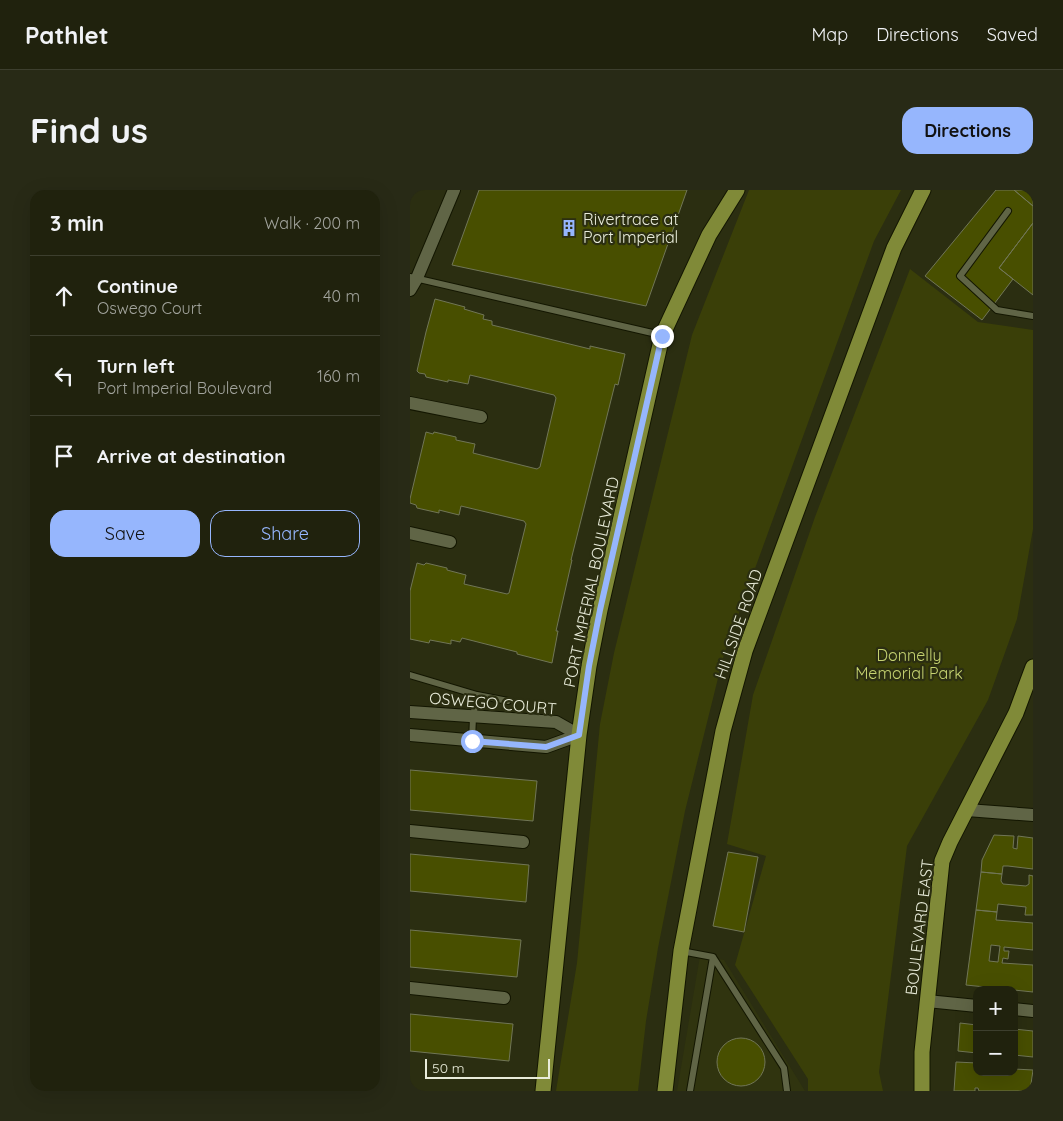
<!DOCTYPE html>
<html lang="en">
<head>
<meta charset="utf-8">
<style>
	body { margin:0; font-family:Quicksand,sans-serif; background:#282a16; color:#f1f3f6 }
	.controls { position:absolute; right:15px; bottom:15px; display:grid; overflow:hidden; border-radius:10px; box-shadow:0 5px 20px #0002 }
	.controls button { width:45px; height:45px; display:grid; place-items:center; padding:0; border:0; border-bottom:1px solid #3d3f2e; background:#20220d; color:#f1f3f6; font:25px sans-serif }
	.scale { position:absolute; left:15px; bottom:12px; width:125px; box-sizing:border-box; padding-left:5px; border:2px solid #e9ecda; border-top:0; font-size:14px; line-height:18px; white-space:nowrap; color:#e9ecda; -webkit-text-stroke:4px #2b2e11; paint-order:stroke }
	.stop { position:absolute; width:15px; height:15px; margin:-11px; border:4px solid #96b6fd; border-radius:50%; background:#fff }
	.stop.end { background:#96b6fd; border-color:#fff; box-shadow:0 1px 5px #0008 }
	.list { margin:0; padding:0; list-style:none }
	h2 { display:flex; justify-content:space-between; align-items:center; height:65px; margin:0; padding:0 20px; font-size:21px }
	h2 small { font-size:16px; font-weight:400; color:#a2a49d }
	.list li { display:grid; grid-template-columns:32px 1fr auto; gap:15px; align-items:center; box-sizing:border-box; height:80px; padding:0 20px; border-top:1px solid #3d3f2e }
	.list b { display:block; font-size:19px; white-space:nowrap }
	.list p { margin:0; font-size:16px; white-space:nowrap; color:#a2a49d }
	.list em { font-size:16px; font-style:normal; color:#a2a49d }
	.actions { display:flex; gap:10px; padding:15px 20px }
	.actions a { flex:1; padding:11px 0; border:1px solid #96b6fd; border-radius:15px; text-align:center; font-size:18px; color:#96b6fd }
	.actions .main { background:#96b6fd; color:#111 }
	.icon { flex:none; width:28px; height:28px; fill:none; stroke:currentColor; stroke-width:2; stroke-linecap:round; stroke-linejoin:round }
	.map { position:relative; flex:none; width:623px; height:901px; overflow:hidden; border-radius:15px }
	header { display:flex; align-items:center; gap:30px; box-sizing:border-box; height:70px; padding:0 25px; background:#20220d; border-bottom:1px solid #3d3f2e }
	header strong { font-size:24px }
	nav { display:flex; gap:28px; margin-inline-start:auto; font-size:18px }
	.intro { display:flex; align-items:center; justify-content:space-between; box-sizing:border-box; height:120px; padding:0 30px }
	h1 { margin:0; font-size:35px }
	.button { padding:12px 22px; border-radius:15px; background:#96b6fd; color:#111; font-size:18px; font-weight:700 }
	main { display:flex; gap:30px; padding:0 30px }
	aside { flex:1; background:#20220d; border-radius:15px; box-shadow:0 5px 20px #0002 }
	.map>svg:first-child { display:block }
	.built { fill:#30340f }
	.green { fill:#3a3f08 }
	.building { fill:#484f00; stroke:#717657; fill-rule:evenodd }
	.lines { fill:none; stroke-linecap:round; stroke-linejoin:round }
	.service-casing { stroke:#131600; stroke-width:8 }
	.minor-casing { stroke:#131600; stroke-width:14 }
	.primary-casing { stroke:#131600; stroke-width:17 }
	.service { stroke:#606546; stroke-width:6 }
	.minor { stroke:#606546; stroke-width:12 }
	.primary { stroke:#808a38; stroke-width:15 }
	.route { stroke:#96b6fd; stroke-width:6 }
	.labels { text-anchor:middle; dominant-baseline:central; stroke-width:4.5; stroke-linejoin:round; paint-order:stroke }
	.poi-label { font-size:16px; fill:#e9ecda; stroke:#2b2e11; text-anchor:start }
	.street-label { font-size:16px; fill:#e9ecda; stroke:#2b2e11 }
	.park-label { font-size:16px; fill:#c5d270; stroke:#2b2e11 }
</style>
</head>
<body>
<header>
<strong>Pathlet</strong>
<nav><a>Map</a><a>Directions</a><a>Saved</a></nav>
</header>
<div class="intro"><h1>Find us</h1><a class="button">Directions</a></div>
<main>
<aside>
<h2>3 min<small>Walk · 200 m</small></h2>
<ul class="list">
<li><svg class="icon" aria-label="ahead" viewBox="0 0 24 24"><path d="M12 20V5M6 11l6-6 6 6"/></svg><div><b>Continue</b><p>Oswego Court</p></div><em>40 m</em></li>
<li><svg class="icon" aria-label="left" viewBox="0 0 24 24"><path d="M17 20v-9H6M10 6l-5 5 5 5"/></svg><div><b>Turn left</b><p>Port Imperial Boulevard</p></div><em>160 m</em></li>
<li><svg class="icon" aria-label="arrive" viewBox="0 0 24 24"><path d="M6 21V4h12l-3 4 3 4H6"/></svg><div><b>Arrive at destination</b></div></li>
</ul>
<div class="actions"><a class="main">Save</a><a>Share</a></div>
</aside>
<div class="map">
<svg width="623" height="901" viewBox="0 0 623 901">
	<rect width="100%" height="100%" fill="#2b2e11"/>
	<!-- built -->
	<path class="built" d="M290,766l24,4 81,131h-128z"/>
	<!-- green -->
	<path class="green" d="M339,0h152l-27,51 -150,413 -39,157 -27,137 -12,73 -8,70h-82l21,-128 23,-239 14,-71 78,-318z
		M500,79l68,53 55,8v199l-16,90 -29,81 -81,146 -28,226 4,19h-75v-12l-73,-114 31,-109 -39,-12 26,-149 62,-178z"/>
	<!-- building -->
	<path class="building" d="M69,0h208l-41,116 -194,-41z
		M586,0h18l19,16v17l-34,45 14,11 -31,41 -57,-44z
		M604,0h19v16z
		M623,33v72l-34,-27z
		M25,109l30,8 -1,2 20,6 -1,4 9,2v4l98,24v-3l35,8 -7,31 -3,-1 -44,176h1l-16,71h2l-6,32 -35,-9v-2l-55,-14 -2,4 -9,-2v4l-21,-4 -1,3 -19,-4v-48l7,-28 7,2 2,-2 21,5v2l19,5 -2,9 43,10 2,-1 17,-69 -2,-3 -63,-15 -2,9 -20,-5v3l-22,-5 -1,-3 -6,-2v-4l16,-67 7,2 1,-2 22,5v3l19,4 -2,9 64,16 3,-2 16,-69 -2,-3 -84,-20 -2,9 -20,-4v2l-22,-5 -1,-3 -6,-1 -2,-2 9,-39z
		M0,580l127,11 -4,40 -123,-11z
		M584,645l20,1 -1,12 4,1 1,-13 15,2v31l-25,-3h-5l-1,8 -21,-2 1,-12z
		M318,662l30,5 -14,75 -31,-6z
		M0,664l119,11 -3,37 -116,-11z
		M571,682l21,2 -1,7 2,3 23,2 3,-2v-9l4,1v39h-8l1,-8 -28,-3 -1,8 -21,-2z
		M566,720l21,2 -1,8 37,3v27l-29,-3v4h5l-1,8 -5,-1 -1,5 31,2v27l-67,-7zM581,755l9,1 -2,16 -9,-1z
		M0,740l111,10 -4,37 -107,-10z
		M0,824l103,10 -4,37 -99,-10z
		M550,833l17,2v28l-19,-2z
		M604,839l19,2v26l-19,-2z
		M307 872a24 24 0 1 1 48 0a24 24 0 1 1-48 0Z
		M546,872l21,1v9h37v-3l19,1 -3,21h-51l-1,-3h-3v3h-21z"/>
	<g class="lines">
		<!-- service casing -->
		<g class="service-casing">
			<path id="service" d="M598,21l-48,65 37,34 36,6
				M0,87l251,58
				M0,485l67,20 -4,22 -1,24
				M67,505l31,6
				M271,761l32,6 71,111 3,23
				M280,901l23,-134"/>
		</g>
		<!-- minor casing -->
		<g class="minor-casing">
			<path id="minor" d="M0,100l7,-12 37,-88
				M0,213l71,14
				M0,343l40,9
				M0,522l146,10 23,13
				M0,545l136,12 33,-12
				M557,620l66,5
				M0,641l113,11
				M0,798l94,10
				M517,811l50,5
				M604,819l19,2"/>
		</g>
		<!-- primary casing -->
		<g class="primary-casing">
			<path id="primary" d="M133,901l36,-356 10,-69 11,-56 62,-274 47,-101 28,-45
				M255,901l16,-140 42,-220 22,-80 149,-403 29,-58
				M512,901v-39l20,-191 8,-19 66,-129 17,-46"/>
		</g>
		<!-- service -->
		<use href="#service" class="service"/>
		<!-- minor -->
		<use href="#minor" class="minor"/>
		<!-- primary -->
		<use href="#primary" class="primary"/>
	</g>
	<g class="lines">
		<!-- route -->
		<path class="route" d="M62,551l74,6 33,-12 10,-69 11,-56 62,-274"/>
	</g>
	<!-- icons -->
	<defs>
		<g id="building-bare" transform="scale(1.35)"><path d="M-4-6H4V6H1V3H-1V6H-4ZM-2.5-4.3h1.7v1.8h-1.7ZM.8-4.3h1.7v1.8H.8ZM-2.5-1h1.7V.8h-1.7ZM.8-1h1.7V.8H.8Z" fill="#96b6fd" stroke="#2b2e11" stroke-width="2.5" paint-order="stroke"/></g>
	</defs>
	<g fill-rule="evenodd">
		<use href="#building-bare" x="159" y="38"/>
	</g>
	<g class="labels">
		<!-- poi labels -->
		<g class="poi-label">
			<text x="173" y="29">Rivertrace at<tspan x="173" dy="18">Port Imperial</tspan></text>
		</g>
		<!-- street labels -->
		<g class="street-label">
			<text transform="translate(181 392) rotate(-78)">PORT IMPERIAL BOULEVARD</text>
			<text transform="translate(328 434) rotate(-71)">HILLSIDE ROAD</text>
			<text transform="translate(83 513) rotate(5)">OSWEGO COURT</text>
			<text transform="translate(509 737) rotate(-83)">BOULEVARD EAST</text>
		</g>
		<!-- park labels -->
		<g class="park-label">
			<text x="499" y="465">Donnelly<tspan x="499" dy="18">Memorial Park</tspan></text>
		</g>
	</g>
</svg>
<div class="controls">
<button>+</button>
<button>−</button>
</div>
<div class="scale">50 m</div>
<div class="stop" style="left:62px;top:551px"></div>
<div class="stop end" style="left:252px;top:146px"></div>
</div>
</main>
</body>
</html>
